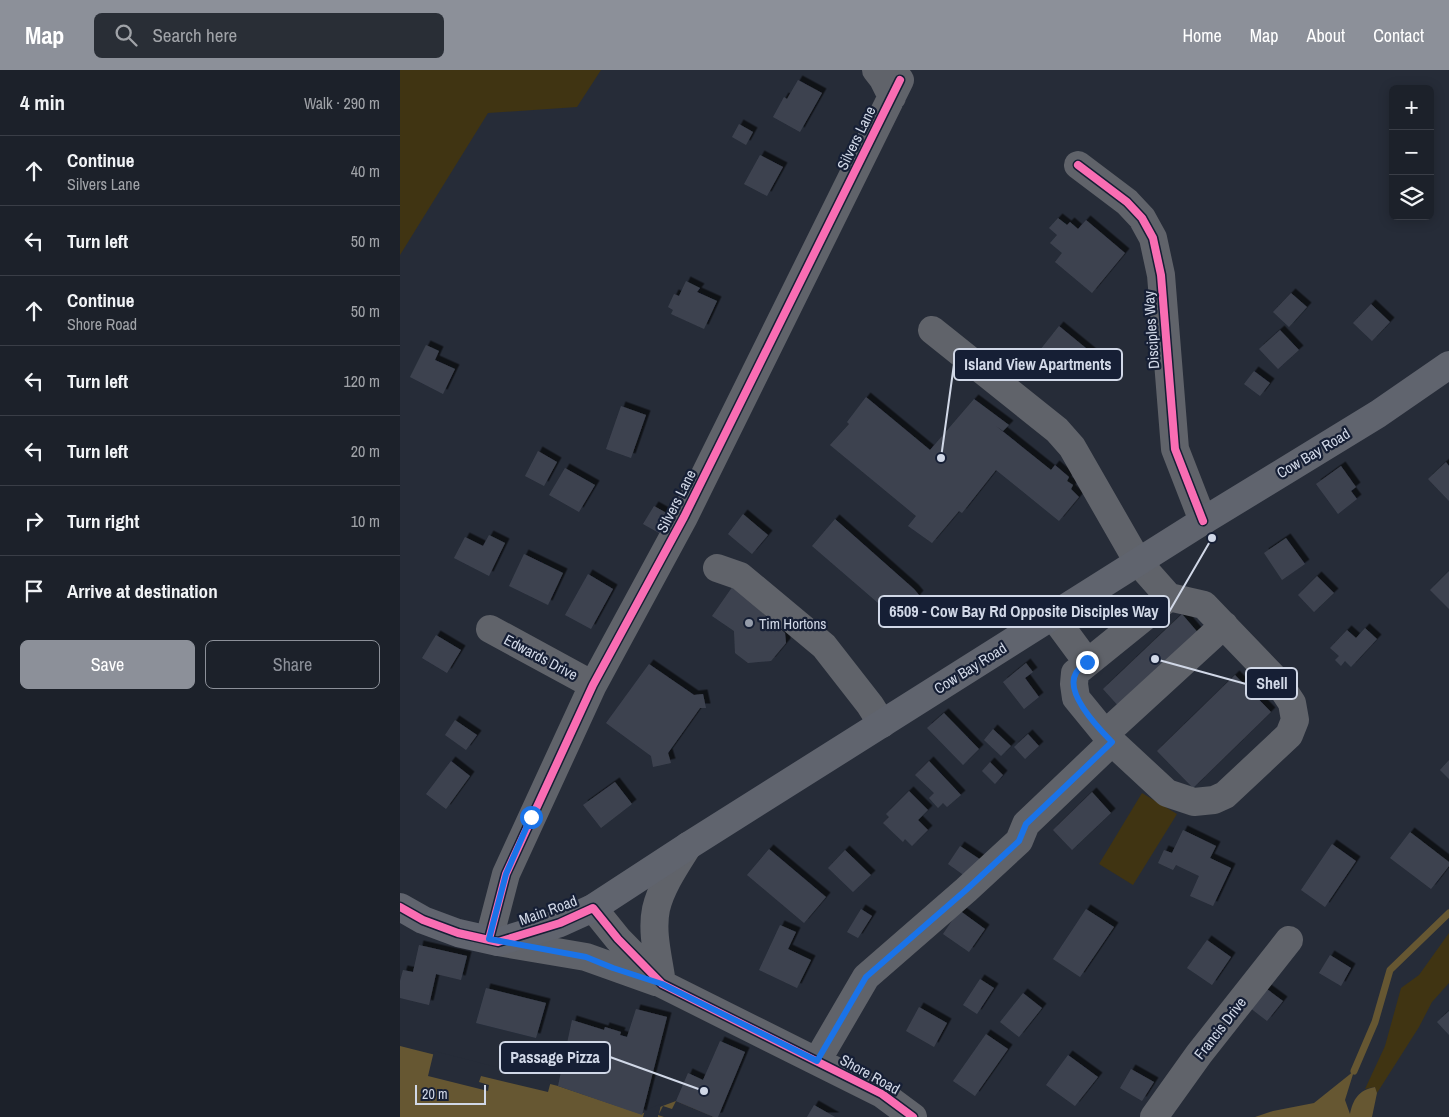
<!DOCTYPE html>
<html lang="en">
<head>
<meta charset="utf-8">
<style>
	body { margin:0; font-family:"Archivo Narrow",sans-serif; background:#292e36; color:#f1f3f6 }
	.controls { position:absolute; right:15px; top:15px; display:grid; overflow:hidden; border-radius:8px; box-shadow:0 2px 12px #0003 }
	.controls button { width:45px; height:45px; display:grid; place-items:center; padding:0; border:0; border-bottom:1px solid #3a3e47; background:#1c212a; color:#f1f3f6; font:25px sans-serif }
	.scale { position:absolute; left:15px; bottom:12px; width:71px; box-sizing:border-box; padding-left:5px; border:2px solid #d1d8e7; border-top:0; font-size:14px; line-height:18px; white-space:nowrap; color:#d1d8e7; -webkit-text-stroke:4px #161f35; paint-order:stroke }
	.stop { position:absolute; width:15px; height:15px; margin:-11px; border:4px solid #1a73e8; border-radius:50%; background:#fff }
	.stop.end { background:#1a73e8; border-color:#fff; box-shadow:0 1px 5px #0008 }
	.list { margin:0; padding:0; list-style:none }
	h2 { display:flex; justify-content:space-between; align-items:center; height:65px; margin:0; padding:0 20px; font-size:21px }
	h2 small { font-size:16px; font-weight:400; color:#a0a3a8 }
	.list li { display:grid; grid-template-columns:32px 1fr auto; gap:15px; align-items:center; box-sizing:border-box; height:70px; padding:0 20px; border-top:1px solid #3a3e47 }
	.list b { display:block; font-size:19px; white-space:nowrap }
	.list p { margin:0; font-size:16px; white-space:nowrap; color:#a0a3a8 }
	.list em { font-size:16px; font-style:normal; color:#a0a3a8 }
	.actions { display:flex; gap:10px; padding:15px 20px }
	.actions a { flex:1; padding:11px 0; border:1px solid #8c9099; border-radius:8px; text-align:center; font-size:18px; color:#8c9099 }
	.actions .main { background:#8c9099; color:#fff }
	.icon { flex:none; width:28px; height:28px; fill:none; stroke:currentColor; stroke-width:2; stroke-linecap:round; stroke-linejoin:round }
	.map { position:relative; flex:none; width:1049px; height:1047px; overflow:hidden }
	header { display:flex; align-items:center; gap:30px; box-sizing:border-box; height:70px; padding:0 25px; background:#8c9099; color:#fff }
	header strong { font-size:24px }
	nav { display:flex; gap:28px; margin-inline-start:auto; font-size:18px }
	.search { width:350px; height:45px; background:#292e36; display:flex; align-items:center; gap:12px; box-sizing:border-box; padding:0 18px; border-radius:8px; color:#a0a3a8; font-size:19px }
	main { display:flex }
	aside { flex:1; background:#1c212a }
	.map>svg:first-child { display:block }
	.green { fill:#403412 }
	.water { fill:#665732 }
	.pier { fill:#262c38 }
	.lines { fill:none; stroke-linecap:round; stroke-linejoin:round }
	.stream { stroke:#665732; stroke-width:7 }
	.building { fill:#3e4350; filter:url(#shadow) }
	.minor { stroke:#60636a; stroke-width:28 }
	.major { stroke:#60646e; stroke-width:28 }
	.cycleway-casing { stroke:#161f35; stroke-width:11 }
	.cycleway { stroke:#f96db3; stroke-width:8 }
	.route { stroke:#1a73e8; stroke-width:6 }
	.poi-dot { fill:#959caa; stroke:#161f35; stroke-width:2 }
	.labels { text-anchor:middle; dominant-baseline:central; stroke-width:4.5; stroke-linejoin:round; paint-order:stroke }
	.street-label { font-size:15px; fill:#d1d8e7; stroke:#161f35 }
	.poi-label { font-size:15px; fill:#d1d8e7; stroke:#161f35; text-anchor:start }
	.leader { fill:none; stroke:#d1d8e7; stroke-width:2 }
	.callout-dot { fill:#d1d8e7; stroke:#161f35; stroke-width:2 }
	.callout { fill:#161f35; stroke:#d1d8e7; stroke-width:2 }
	.callout-label { font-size:16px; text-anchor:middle; font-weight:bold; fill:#d1d8e7 }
</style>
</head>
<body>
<header>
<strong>Map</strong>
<div class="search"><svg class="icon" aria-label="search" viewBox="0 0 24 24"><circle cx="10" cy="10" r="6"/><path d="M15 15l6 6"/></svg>Search here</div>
<nav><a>Home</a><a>Map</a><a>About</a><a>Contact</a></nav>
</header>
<main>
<aside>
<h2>4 min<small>Walk · 290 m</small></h2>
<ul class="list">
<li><svg class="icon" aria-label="ahead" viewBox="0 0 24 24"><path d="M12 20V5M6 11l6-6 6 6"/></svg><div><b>Continue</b><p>Silvers Lane</p></div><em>40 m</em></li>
<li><svg class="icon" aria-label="left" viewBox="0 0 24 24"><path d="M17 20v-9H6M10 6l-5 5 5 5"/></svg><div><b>Turn left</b></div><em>50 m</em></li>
<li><svg class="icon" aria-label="ahead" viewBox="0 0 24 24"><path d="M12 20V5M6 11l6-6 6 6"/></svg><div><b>Continue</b><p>Shore Road</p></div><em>50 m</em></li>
<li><svg class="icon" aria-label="left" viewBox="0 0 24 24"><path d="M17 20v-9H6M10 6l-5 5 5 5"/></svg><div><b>Turn left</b></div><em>120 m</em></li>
<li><svg class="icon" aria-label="left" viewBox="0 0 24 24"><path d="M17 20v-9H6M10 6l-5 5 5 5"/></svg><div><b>Turn left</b></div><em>20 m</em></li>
<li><svg class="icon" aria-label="right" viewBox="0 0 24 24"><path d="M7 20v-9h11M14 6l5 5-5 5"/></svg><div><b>Turn right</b></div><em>10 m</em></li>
<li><svg class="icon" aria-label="arrive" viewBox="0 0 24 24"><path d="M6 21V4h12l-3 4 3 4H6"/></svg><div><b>Arrive at destination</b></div></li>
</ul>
<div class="actions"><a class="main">Save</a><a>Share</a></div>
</aside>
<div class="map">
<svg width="1049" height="1047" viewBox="0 0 1049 1047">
	<defs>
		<filter id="shadow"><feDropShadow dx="4.5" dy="-4.5" stdDeviation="0" flood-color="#0009"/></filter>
	</defs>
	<rect width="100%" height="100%" fill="#262c38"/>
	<!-- green -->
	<path class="green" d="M0,0h201l-24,37 -89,6 -88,142z
		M742,723l35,21 -44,71 -34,-21z
		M1049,863v50l-17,19 -13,25 -42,66 -2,-6 -10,2 20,-43 16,-58 18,-13z"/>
	<!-- water -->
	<path class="water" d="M0,976l158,40 83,28 35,-13 38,16h-314z
		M954,1001l-9,29 5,14c3,-14 8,-24 25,-27l2,6 -5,24h-117l18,-6 41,-8z"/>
	<!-- pier -->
	<path class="pier" d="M34,981l117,30 -3,11 -67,-16 -2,6 10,3 -1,6 -60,-15z
		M276,1031l38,16h-50l-6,-2v2h-15l2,-7 16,-6 -2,10 4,-8 9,3z"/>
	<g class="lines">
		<!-- stream -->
		<path class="stream" d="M954,1001l21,-49 15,-52 59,-57"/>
	</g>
	<!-- building -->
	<path class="building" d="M398,10l24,13 -22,39 -27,-15 11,-20 3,2z
		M339,54l14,8 -7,13 -14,-8z
		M360,85l23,12 -16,29 -23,-12z
		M658,148l9,7 3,-3 8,7 8,-9 39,33 -33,40 -37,-31 7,-9 -12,-10 7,-8 -8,-7z
		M286,211l14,7 -3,4 20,9 -13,28 -33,-15 2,-4 -5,-3 6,-13 5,2z
		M891,223l16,14 -18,20 -16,-15z
		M971,234l19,18 -18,19 -19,-18z
		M659,256l39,32 -18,23 -40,-31z
		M880,260l19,20 -21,19 -19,-20z
		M26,275l13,6 -4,9 20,9 -12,25 -33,-17z
		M854,301l16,12 -10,13 -16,-12z
		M466,327l64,53 44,-51 35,26 -6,6 -7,-5 55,44 4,-5 14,12 -2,4 6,4 -2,4 8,8 -20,24 -63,-51 -34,43 -3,-2 -27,32 -24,-17 8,-10 -86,-71 19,-21 -2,-2z
		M221,336l25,9 -15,43 -25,-9z
		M138,381l19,11 -13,24 -19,-10z
		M1046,392l3,4v35l-21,-22z
		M941,396l15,21 -5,4 6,8 -19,15 -22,-30z
		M165,398l30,17 -16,27 -30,-17z
		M254,436l16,9 -11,18 -16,-9z
		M343,444l25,21 -16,19 -24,-20z
		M435,449l79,70 5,6 -14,17 4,3 -10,12 -10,1 -11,-10 7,-9 -73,-63z
		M89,465l16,8 -16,33 -35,-18 11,-21 18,9z
		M886,468l19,26 -23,16 -18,-27z
		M124,484l39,19 -15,32 -39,-19z
		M1049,501v38l-19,-19z
		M188,504l25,15 -22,40 -26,-14z
		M917,506l17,17 -20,19 -16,-17z
		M333,516l52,47 1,10 -15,18 -23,2 -13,-10 -1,-22 -22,-15z
		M782,544l18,21 -78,75 -19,-21z
		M965,558l12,11 -26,28 -6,-6 -4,5 -6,-6 4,-4 -9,-8 17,-18 9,8z
		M36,565l25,15 -14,23 -25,-15z
		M626,593l7,9 -8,6 14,19 -15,12 -21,-27z
		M249,594l45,31 9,-1 3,14h-6l-32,45 3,10 -18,4 -2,-11 -45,-33z
		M835,605l36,37 -78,76 -36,-37z
		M544,643l35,36 -16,16 -36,-37z
		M55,650l22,15 -11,15 -21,-15z
		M593,659l18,17 -10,10 -17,-16z
		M628,664l11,12 -14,13 -11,-12z
		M1049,690v19l-9,-9z
		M51,691l19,15 -24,33 -20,-15z
		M529,691l32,34 -14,12 -4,-4 -5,5 -9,-10 5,-5 -19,-18z
		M590,692l13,13 -8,9 -13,-13z
		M215,712l17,22 -31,24 -18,-23z
		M509,721l19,19 -10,10 10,10 -16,16 -7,-7 -2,3 -20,-19 6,-6 -3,-3z
		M692,722l19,21 -39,37 -19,-20z
		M783,760l33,16 -6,12 21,10 -18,38 -23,-10 9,-20 -23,-11 -3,5 -15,-7 6,-13 8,3z
		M1010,762l39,30v4l-18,23 -41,-31z
		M932,774l24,17 -31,46 -24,-17z
		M560,776l24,16 -12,19 -24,-17z
		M369,779l57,48 -22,26 -57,-48z
		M445,780l26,25 -18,17 -25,-24z
		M461,839l11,7 -14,22 -11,-6z
		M686,839l28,18 -34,50 -27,-18z
		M559,840l26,19 -16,23 -26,-18z
		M380,855l16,7 -8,17 23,11 -14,28 -38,-18z
		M807,870l24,17 -19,28 -25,-17z
		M19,875l48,11 -6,24 -25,-6 -7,31 -29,-7v-17l3,-11 10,2z
		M930,885l21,13 -10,18 -22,-13z
		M580,909l14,9 -17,26 -14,-9z
		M860,914l23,17 -16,20 -22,-17z
		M86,918l60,15 -10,35 -60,-15z
		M623,923l19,15 -23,29 -19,-15z
		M519,937l28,16 -13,24 -28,-16z
		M236,939l31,8 -25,98 -84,-29 14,-66 32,10 1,-3 16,5 -1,3 7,2z
		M1049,941v24l-12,-13z
		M586,964l22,15 -33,47 -22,-15z
		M320,971l25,11 -27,65h-4l-38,-16 12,-28 15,7z
		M668,985l30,22 -23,29 -29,-21z
		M731,999l23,13 -12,19 -22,-13z
		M414,1035l21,12h-28z"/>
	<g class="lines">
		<!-- minor -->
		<path class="minor" d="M476,0l7,9 9,18
			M678,95l49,37 15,16 11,20 8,37 14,174 28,72
			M532,260l125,100 15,17 66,115 31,35 35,8 74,77 14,21 3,17 -6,15 -64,60 -11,5 -20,2 -27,-9 -55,-51 -36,-44 -2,-14 1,-11 94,-76
			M317,498l23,8 84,70 46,59 12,19
			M653,546l34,46
			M90,559l103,56
			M705,664l119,-109
			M193,838l25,31 44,45 220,110 31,23
			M89,869l17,-65 87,-189 91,-168 216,-437
			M98,872l88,15 70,25
			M262,914c-3,-24 -11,-51 -6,-75 5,-22 20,-44 32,-63
			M417,991l49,-84 100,-87 53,-49 7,-17 86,-82
			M754,1047l45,-63 90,-114"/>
		<!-- major -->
		<path class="major" d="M0,837l23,13 35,13 40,9 62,-19 33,-15 95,-62 515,-325 175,-107 71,-49"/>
		<!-- cycleway casing -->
		<g class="cycleway-casing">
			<path id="cycleway" d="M678,95l49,37 15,16 11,20 8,37 14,174 28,72
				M0,837l23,13 35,13 40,9 62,-19 33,-15 25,31 44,45 220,110 31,23
				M89,869l17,-65 87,-189 91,-168 216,-437"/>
		</g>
		<!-- cycleway -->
		<use href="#cycleway" class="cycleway"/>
	</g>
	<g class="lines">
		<!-- route -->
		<path class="route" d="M131,747l-25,57 -17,65 97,18 27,11 49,16 155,77 49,-84 100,-87 53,-49 7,-17 86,-82c-13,-13 -48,-49 -36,-69 2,-4 8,-8 11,-11"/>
	</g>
	<!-- markers -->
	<circle class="poi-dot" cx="349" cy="553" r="5"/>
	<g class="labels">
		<!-- street labels -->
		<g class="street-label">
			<text transform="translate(456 68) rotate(-64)">Silvers Lane</text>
			<text transform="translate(751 260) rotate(-94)">Disciples Way</text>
			<text transform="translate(913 383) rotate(-31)">Cow Bay Road</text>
			<text transform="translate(276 431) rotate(-63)">Silvers Lane</text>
			<text transform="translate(141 587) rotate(28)">Edwards Drive</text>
			<text transform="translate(570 598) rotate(-32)">Cow Bay Road</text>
			<text transform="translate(148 840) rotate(-20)">Main Road</text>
			<text transform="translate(820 958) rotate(-52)">Francis Drive</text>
			<text transform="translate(470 1004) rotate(29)">Shore Road</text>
		</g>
		<!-- poi labels -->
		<g class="poi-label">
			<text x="359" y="553">Tim Hortons</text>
		</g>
	</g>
	<!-- callouts -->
	<path class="leader" d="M541 388L554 294M812 468L769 542M755 589L846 614M304 1021L210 987"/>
	<g class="callout-dot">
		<circle cx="541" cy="388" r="5"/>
		<circle cx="812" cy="468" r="5"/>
		<circle cx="755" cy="589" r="5"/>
		<circle cx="304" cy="1021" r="5"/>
	</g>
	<g class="callout">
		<rect x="554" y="279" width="168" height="31" rx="5"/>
		<rect x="479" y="526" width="290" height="31" rx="5"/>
		<rect x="846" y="598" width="51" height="31" rx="5"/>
		<rect x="100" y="972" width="110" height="31" rx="5"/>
	</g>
	<g class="callout-label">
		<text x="638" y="300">Island View Apartments</text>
		<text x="624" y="547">6509 - Cow Bay Rd Opposite Disciples Way</text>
		<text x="872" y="619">Shell</text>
		<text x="155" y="993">Passage Pizza</text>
	</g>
</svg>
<div class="controls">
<button>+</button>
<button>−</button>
<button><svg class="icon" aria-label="layers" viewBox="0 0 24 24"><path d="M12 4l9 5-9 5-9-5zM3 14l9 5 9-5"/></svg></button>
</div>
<div class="scale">20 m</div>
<div class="stop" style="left:131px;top:747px"></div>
<div class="stop end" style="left:687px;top:592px"></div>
</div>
</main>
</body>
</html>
